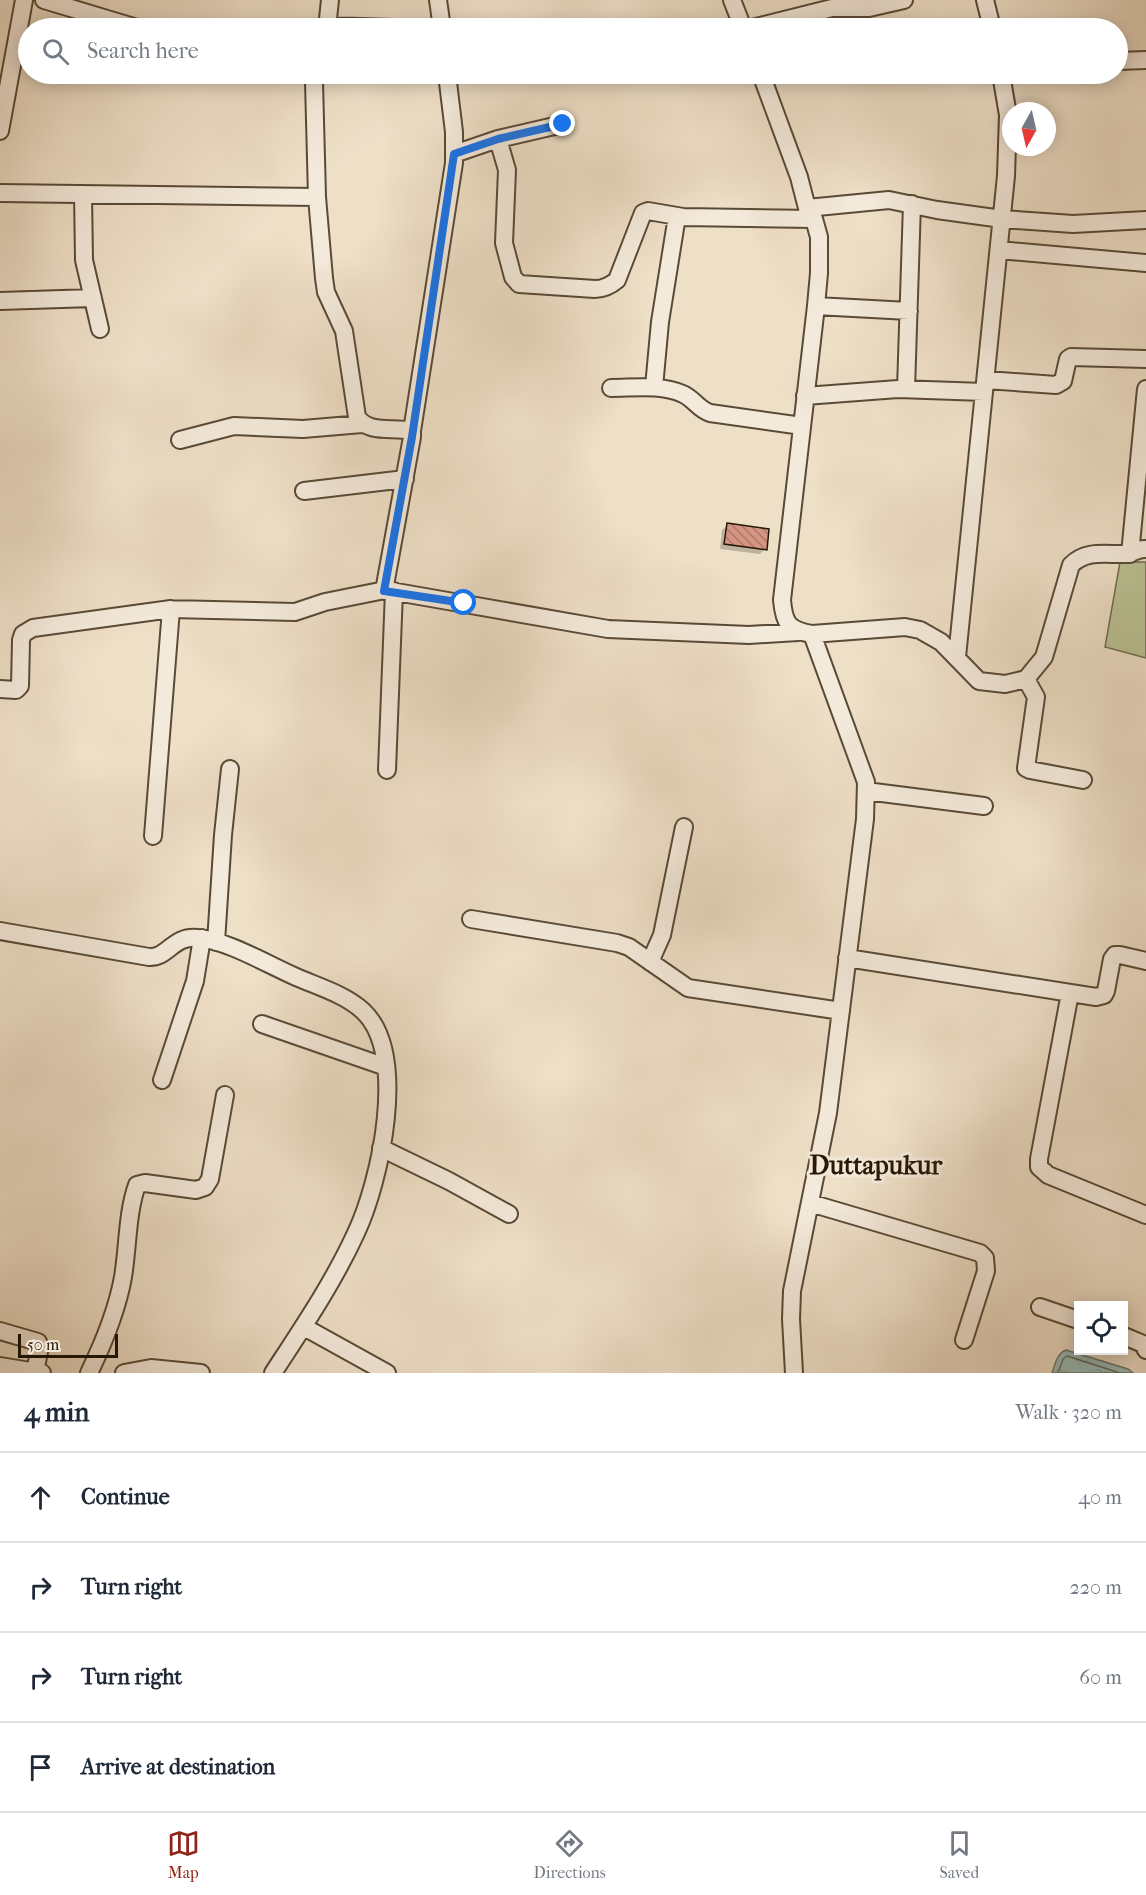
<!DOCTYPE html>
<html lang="en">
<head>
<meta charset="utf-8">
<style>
	body { margin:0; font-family:"IM FELL French Canon",serif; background:#f6f6f7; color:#1f2937 }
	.controls { position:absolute; right:18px; bottom:18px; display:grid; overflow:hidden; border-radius:0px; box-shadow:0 3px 15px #0003 }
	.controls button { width:54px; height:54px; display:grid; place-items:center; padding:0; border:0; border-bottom:2px solid #e0e1e3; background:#fff; color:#1f2937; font:30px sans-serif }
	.compass { position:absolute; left:1002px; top:102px; width:54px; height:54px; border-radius:50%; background:#fff; box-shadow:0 3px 15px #0003; rotate:188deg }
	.scale { position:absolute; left:18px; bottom:15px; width:100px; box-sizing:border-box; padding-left:6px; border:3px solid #271805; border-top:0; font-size:16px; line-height:21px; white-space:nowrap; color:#271805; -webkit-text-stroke:4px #f4eadb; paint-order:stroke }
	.stop { position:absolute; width:18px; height:18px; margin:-14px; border:4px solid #1a73e8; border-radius:50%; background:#fff }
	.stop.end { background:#1a73e8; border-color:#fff; box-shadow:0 2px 6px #0008 }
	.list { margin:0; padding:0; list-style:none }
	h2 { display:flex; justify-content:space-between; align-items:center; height:78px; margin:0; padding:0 24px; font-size:26px }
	h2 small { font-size:20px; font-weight:400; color:#747a83 }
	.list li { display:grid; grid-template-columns:39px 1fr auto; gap:18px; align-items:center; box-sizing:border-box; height:90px; padding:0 24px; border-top:2px solid #e0e1e3 }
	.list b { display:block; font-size:22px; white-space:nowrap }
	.list em { font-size:20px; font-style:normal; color:#747a83 }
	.icon { flex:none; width:33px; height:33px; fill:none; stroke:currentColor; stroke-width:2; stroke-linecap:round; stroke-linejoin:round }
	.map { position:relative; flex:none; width:1146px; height:1373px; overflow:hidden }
	.search { position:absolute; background:#fff; box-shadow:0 3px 15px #0003; left:18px; right:18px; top:18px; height:66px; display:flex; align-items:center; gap:15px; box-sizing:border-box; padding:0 21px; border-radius:33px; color:#747a83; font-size:22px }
	.sheet { height:438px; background:#fff }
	nav { display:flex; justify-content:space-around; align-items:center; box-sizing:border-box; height:84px; border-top:2px solid #e0e1e3; background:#fff; font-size:16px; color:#747a83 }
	nav a { display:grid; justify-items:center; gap:3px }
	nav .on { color:#8f2418 }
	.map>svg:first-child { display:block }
	.green { fill:#bac194; stroke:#706c4c; stroke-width:1.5 }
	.water { fill:url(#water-ripples); stroke:#6b7a71; stroke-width:1.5 }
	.shadow { fill:#0003 }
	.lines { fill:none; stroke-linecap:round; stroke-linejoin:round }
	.shore { stroke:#606a5f; stroke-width:1.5 }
	.building { fill:url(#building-back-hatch); stroke:#271805; stroke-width:1.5 }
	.minor-casing { stroke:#594a36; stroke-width:20 }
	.minor { stroke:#f4eadb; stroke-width:16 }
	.route { stroke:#1a73e8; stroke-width:8 }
	.labels { text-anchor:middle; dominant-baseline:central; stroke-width:6; stroke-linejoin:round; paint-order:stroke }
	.district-label { font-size:26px; font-weight:bold; fill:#271805; stroke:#f4eadb }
</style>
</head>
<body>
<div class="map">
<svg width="1146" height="1373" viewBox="0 0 1146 1373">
	<defs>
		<pattern id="water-ripples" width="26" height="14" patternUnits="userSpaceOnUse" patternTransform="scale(1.5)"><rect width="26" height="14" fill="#99bcb9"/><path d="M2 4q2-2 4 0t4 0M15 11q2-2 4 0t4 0" fill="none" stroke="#84a19e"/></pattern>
		<pattern id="building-back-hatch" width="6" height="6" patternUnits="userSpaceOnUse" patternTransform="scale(1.5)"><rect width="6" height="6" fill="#d59582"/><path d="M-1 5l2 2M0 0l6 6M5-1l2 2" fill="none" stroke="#ad7968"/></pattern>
	</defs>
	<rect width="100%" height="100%" fill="#eedfc7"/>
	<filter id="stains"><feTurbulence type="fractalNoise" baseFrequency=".00333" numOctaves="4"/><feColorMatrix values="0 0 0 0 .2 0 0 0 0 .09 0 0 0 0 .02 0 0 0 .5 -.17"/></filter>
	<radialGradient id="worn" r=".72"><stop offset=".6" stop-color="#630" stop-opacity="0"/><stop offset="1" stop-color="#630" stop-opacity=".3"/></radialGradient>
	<!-- green -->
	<path class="green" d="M1120,562h26v96l-41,-11z"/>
	<!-- water -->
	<path class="water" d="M1066,1350l62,19 5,4h-81c3,-8 5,-20 14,-23z"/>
	<!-- shadow -->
	<path class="shadow" d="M728,525l37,24 -5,5 -40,-5 2,-19z"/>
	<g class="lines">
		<!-- shore -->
		<path class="shore" d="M1058,1373l5,-14 4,-3 53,17"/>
	</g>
	<!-- building -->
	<path class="building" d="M727,523l42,6 -2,21 -43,-6z"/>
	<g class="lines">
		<!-- minor casing -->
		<g class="minor-casing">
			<path id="minor" d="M44,0l93,28
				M438,0l4,28
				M732,0l11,28
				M985,0l7,28
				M328,26l65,2
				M327,28l3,-28
				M752,28l80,-20h37l35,-8
				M1118,61l28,-1
				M309,74l5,8 3,115 7,81 2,14 18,39 13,86c13,18 36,9 55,14v6l-28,154
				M761,74l38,103 8,31 7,11 5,18v36l-3,33 -34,294c2,23 6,30 30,34l54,148 -1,37 -37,294 -36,178 -1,28 3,54
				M0,131l24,-131
				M498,139l9,31 -3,73 9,34 6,7 76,5c9,0 15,-3 22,-9l26,-67 5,-2 35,6 131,2
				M454,154l44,-15 65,-15
				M0,193l317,4
				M83,194l1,66 16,69
				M807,208l82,-8 48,10 65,9 71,5 73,-4
				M999,250l147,13
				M0,301l93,-3
				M816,306l93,5
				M986,380l70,5 7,-4 5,-22 3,-2 75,2
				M654,387l6,-65 17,-106
				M611,388c23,0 50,-4 72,6 11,5 15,15 27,19l92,13
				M906,389l6,-185
				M805,396l93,-7 86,3
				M412,431l42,-268v-31l-7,-58
				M180,440l54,-14 69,3 59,-5
				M304,491l101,-12
				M1130,554l16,-165
				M812,634l93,-7 15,3 21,12 38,39 26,3 21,-5 18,-22 27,-92c16,-16 36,-10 56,-11 7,-1 11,-6 19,-5
				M957,657l49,-481 2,-61 -7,-41
				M1026,679l10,18 -10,71 4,2 53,10
				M0,689l16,1 4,-4 1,-46 2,-6 10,-6 138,-19 124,3 30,-10 60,-12 223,39 141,6 49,-3
				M387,770l7,-179
				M866,791l118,15
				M153,836l18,-227
				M471,919l146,24 12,4 59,41 153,23
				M0,931l149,26c19,1 24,-22 49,-19 28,2 69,26 96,38 22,10 51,18 69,35 46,43 17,171 -7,222 -23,50 -53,94 -83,140
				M216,942l7,-107 7,-66
				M847,958l249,39 8,-2 2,-4 6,-32 3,-4h5l26,6
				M650,962l12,-27 22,-108
				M1070,993l-31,166v8l9,8 98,40
				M262,1024l124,43
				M162,1080l33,-99 7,-43
				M381,1148l68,33 60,33
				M810,1203l170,50 5,5 1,13 -22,69
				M1040,1307l38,13
				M304,1327l83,46
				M0,1331l38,11 2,5 -5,25
				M1124,1336l19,8 3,6
				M0,1366l42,7
				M89,1373c15,-31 28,-62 34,-96 5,-30 4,-64 14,-92l8,-2 51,7 9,-3 5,-8 15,-84
				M124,1373l27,-5 50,5"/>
		</g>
		<!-- minor -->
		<use href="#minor" class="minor"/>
	</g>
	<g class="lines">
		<!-- route -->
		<path class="route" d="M464,603l-80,-12 28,-154 42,-283 44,-15 65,-15"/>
	</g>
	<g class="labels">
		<!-- district labels -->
		<g class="district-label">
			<text x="876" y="1165">Duttapukur</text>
		</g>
	</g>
	<rect width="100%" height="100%" filter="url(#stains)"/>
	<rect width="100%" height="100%" fill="url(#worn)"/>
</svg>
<div class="controls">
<button><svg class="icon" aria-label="locate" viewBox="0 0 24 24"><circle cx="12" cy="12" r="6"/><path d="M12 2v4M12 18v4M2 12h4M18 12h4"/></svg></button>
</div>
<svg class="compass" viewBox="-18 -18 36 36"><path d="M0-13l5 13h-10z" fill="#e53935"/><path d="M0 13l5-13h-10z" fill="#747a83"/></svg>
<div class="scale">50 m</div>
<div class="stop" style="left:464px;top:603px"></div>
<div class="stop end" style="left:563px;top:124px"></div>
<div class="search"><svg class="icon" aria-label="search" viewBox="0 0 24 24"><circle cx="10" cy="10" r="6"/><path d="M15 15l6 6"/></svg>Search here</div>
</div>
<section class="sheet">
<h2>4 min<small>Walk · 320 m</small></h2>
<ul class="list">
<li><svg class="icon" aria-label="ahead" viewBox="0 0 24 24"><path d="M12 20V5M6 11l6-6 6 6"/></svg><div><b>Continue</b></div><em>40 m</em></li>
<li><svg class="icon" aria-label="right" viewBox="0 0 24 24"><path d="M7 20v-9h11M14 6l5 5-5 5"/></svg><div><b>Turn right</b></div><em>220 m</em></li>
<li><svg class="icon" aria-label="right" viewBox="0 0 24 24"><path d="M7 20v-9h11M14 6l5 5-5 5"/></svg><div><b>Turn right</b></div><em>60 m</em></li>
<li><svg class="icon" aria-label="arrive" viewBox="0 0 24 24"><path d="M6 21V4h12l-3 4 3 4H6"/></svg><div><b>Arrive at destination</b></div></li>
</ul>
</section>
<nav>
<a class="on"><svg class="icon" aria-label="map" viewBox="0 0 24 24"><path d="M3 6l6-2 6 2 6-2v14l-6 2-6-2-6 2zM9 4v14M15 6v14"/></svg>Map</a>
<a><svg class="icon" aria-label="directions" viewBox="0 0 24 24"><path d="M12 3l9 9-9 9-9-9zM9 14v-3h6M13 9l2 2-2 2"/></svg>Directions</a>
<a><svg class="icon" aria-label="saved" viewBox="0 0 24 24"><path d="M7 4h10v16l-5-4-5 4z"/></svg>Saved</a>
</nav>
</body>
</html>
